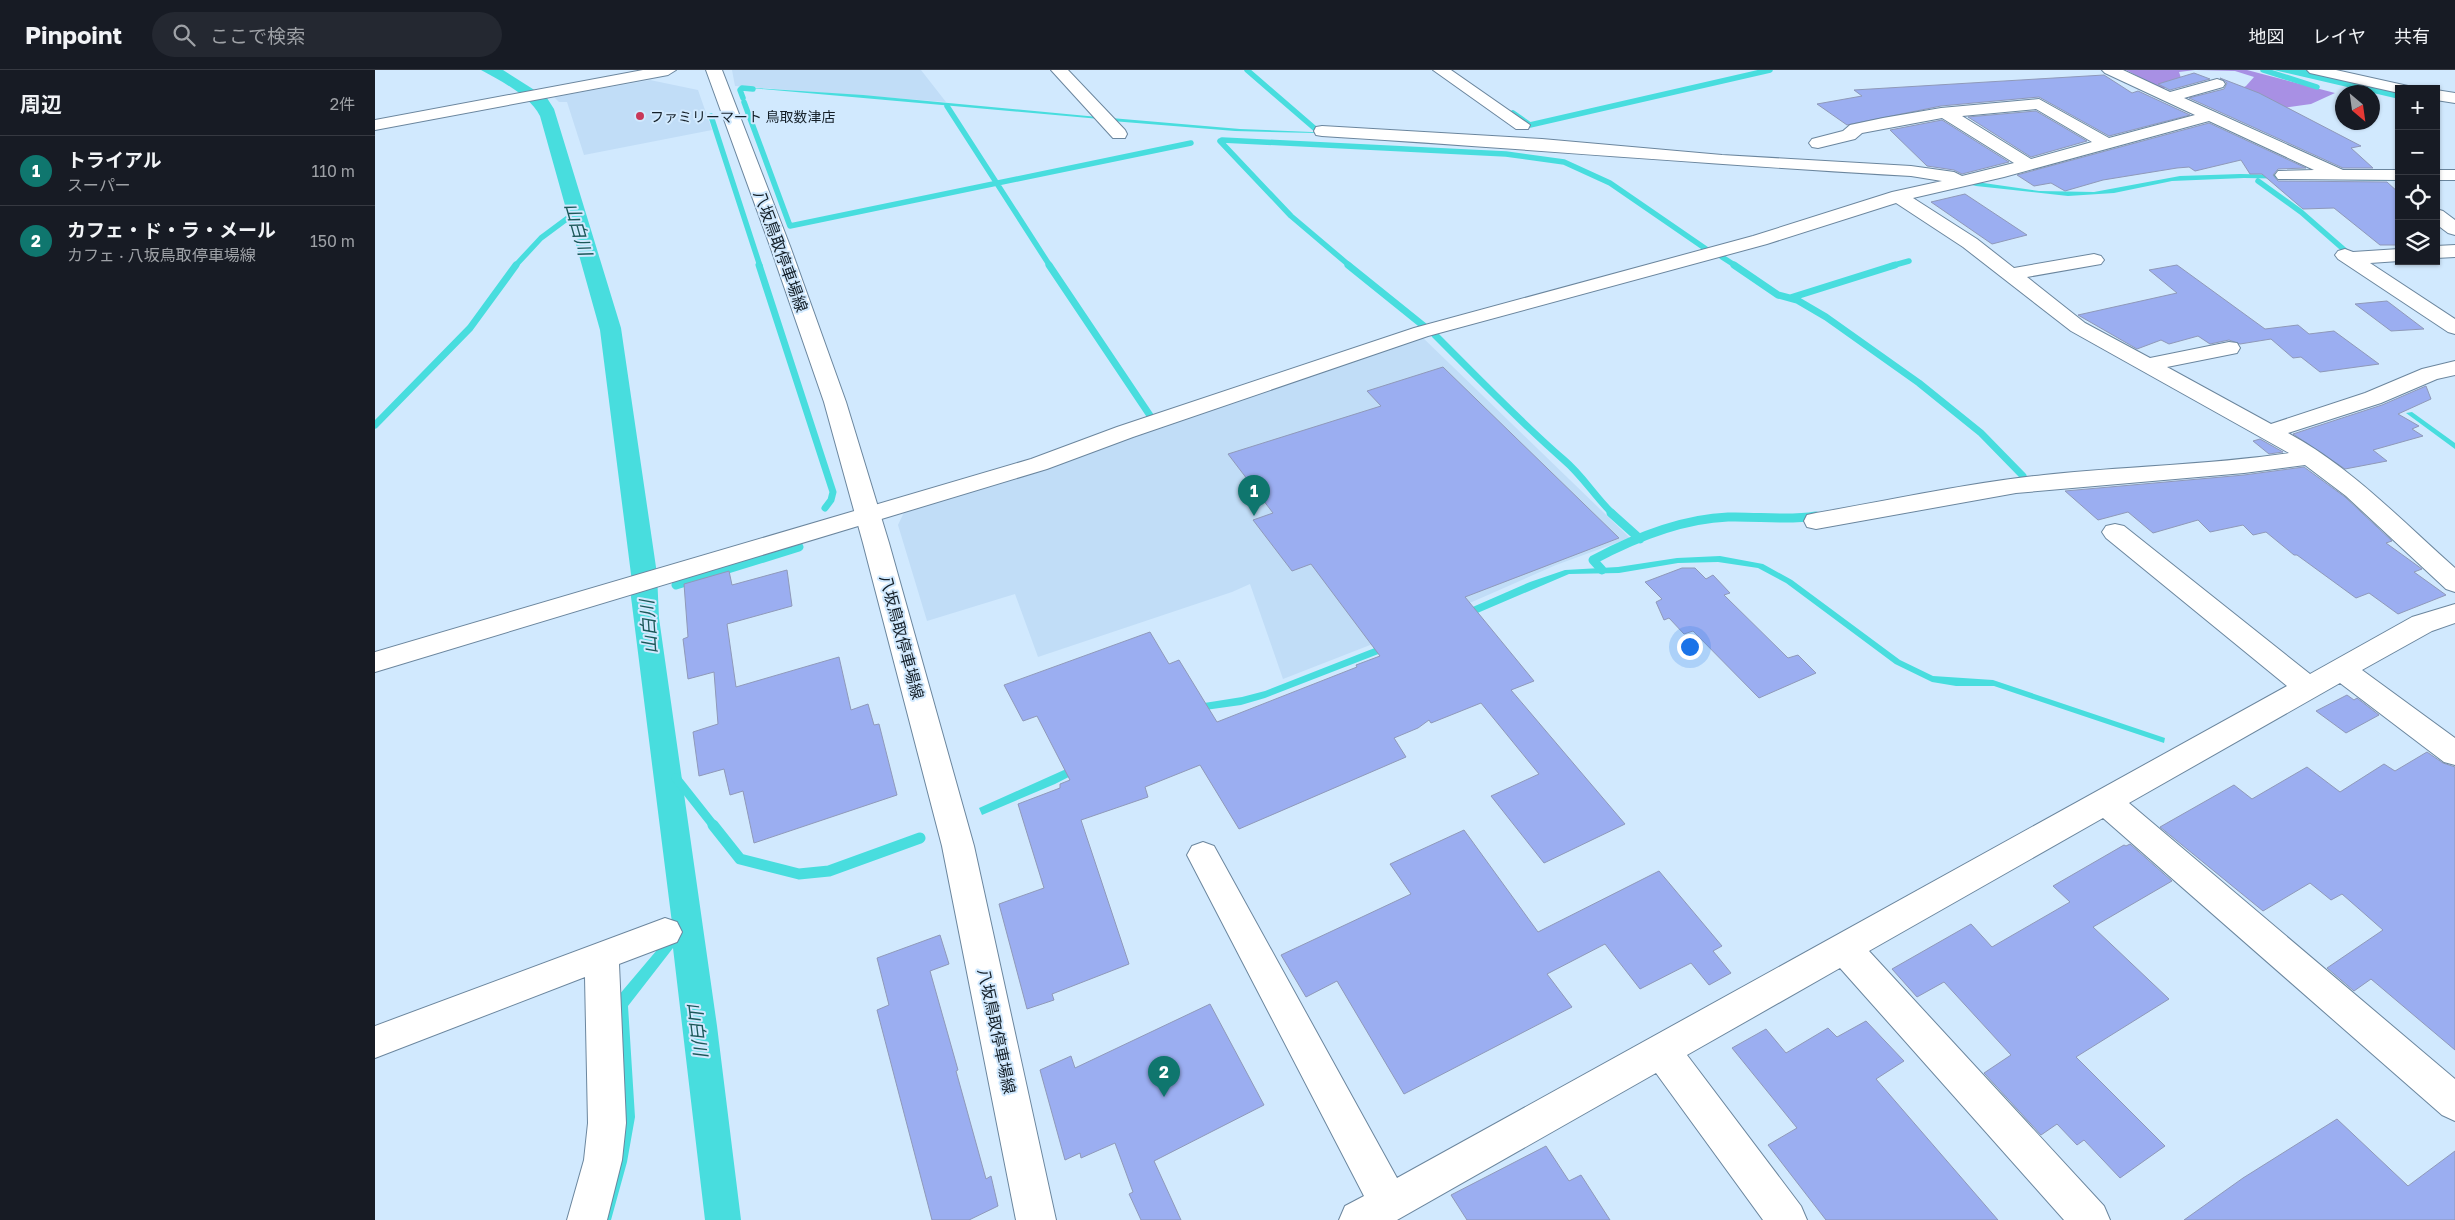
<!DOCTYPE html>
<html lang="ja">
<head>
<meta charset="utf-8">
<style>
	body { margin:0; font-family:"Golos Text","Noto Sans JP",sans-serif; background:#242831; color:#f1f3f6 }
	.controls { position:absolute; right:15px; top:15px; display:grid; overflow:hidden; border-radius:0px; box-shadow:0 1px 4px #0004 }
	.controls button { width:45px; height:45px; display:grid; place-items:center; padding:0; border:0; border-bottom:1px solid #363941; background:#171b24; color:#f1f3f6; font:25px sans-serif }
	.compass { position:absolute; left:1960px; top:15px; width:45px; height:45px; border-radius:50%; background:#171b24; box-shadow:0 1px 4px #0004; rotate:151deg }
	.you { position:absolute; left:1314px; top:576px; width:18px; height:18px; margin:-12px; border:4px solid #fff; border-radius:50%; background:#1a73e8; box-shadow:0 0 0 8px #1a73e833 }
	.badge { display:grid; place-items:center; width:32px; height:32px; border-radius:50%; background:#0f766e; color:#fff; font-size:16px; font-weight:700 }
	.pin { position:absolute; translate:-50% -41px; filter:drop-shadow(0 1px 2px #0008) }
	.pin::after { content:''; position:absolute; top:26px; width:18px; height:15px; background:inherit; clip-path:polygon(0 0,100% 0,50% 100%) }
	.list { margin:0; padding:0; list-style:none }
	h2 { display:flex; justify-content:space-between; align-items:center; height:65px; margin:0; padding:0 20px; font-size:21px }
	h2 small { font-size:16px; font-weight:400; color:#9ea1a6 }
	.list li { display:grid; grid-template-columns:32px 1fr auto; gap:15px; align-items:center; box-sizing:border-box; height:70px; padding:0 20px; border-top:1px solid #363941 }
	.list b { display:block; font-size:19px; white-space:nowrap }
	.list p { margin:0; font-size:16px; white-space:nowrap; color:#9ea1a6 }
	.list em { font-size:16px; font-style:normal; color:#9ea1a6 }
	.icon { flex:none; width:28px; height:28px; fill:none; stroke:currentColor; stroke-width:2; stroke-linecap:round; stroke-linejoin:round }
	.map { position:relative; flex:none; width:2080px; height:1150px; overflow:hidden }
	header { display:flex; align-items:center; gap:30px; box-sizing:border-box; height:70px; padding:0 25px; background:#171b24; border-bottom:1px solid #363941 }
	header strong { font-size:24px }
	nav { display:flex; gap:28px; margin-inline-start:auto; font-size:18px }
	.search { width:350px; height:45px; background:#242831; display:flex; align-items:center; gap:12px; box-sizing:border-box; padding:0 18px; border-radius:28px; color:#9ea1a6; font-size:19px }
	main { display:flex }
	aside { flex:1; background:#171b24 }
	.map>svg:first-child { display:block }
	.built { fill:#c1ddf7 }
	.forest { fill:#a890e4 }
	.water { fill:#48ddde }
	.lines { fill:none; stroke-linecap:round; stroke-linejoin:round }
	.stream-far3 { stroke:#48ddde; stroke-width:5.5 }
	.stream-far2 { stroke:#48ddde; stroke-width:7 }
	.stream-far1 { stroke:#48ddde; stroke-width:9 }
	.stream { stroke:#48ddde; stroke-width:11 }
	.building { fill:#9baef1; stroke:#8f99b9 }
	.minor-casing { stroke:#6b869e; stroke-width:2 }
	.major-casing { stroke:#6b869e; stroke-width:2 }
	.minor { fill:#fff; fill-rule:evenodd }
	.major { fill:#fff; fill-rule:evenodd }
	.poi-dot { fill:#c83859; stroke:#d1e9fe; stroke-width:2 }
	.labels { text-anchor:middle; dominant-baseline:central; stroke-width:4; stroke-linejoin:round; paint-order:stroke }
	.far-poi-label { font-size:14px; fill:#141f28; stroke:#d1e9fe; text-anchor:start }
	.street-label { font-size:16px; fill:#141f28; stroke:#d1e9fe }
	.water-label { font-size:18px; font-style:italic; fill:#1b5859; stroke:#d1e9fe }
</style>
</head>
<body>
<header>
<strong>Pinpoint</strong>
<div class="search"><svg class="icon" aria-label="search" viewBox="0 0 24 24"><circle cx="10" cy="10" r="6"/><path d="M15 15l6 6"/></svg>ここで検索</div>
<nav><a>地図</a><a>レイヤ</a><a>共有</a></nav>
</header>
<main>
<aside>
<h2>周辺<small>2件</small></h2>
<ul class="list">
<li><span class="badge">1</span><div><b>トライアル</b><p>スーパー</p></div><em>110 m</em></li>
<li><span class="badge">2</span><div><b>カフェ・ド・ラ・メール</b><p>カフェ · 八坂鳥取停車場線</p></div><em>150 m</em></li>
</ul>
</aside>
<div class="map">
<svg width="2080" height="1150" viewBox="0 0 2080 1150">
	<rect width="100%" height="100%" fill="#d1e9fe"/>
	<!-- built -->
	<path class="built" d="M357,0h189l25,32 -211,-16z
		M275,10l48,10 14,40 -128,25 -17,-53h-8l-5,-5z
		M1045,265l210,203 -74,27 -150,66 -123,48 -33,-95 -18,8 -194,65 -23,-63 -88,27 -29,-96 9,-19z"/>
	<!-- forest -->
	<path class="forest" d="M1751,0h69l-16,2 3,9 -20,8z
		M1821,0h51l88,23 -24,11 -42,6 -35,-18 12,-6 8,-9 -19,-6z"/>
	<!-- water -->
	<path class="water" d="M106,0h22l44,28 7,11 67,219 36,246 2,44 58,408 24,194h-36l-32,-272 -45,58 7,111 -8,45 -16,58h-16l18,-218 60,-71 -42,-334 1,-15 -32,-252 -60,-214c-11,-21 -39,-35 -59,-46z
		M1899,0h35l90,20v9z
		M364,17l124,8 235,22 2,2z
		M736,48l129,11 95,4 194,12 195,17 183,10 132,19 55,1 86,-16 60,-2 159,3v4l-155,-3 -72,3 -58,12 -46,3 -92,-10 -24,-6 -41,-6 -187,-10 -209,-19 -200,-12 -80,-2 -123,-10z
		M2037,342l43,31v6l-49,-36z
		M1345,486l43,8 29,16 108,80 33,16 60,4 172,58 -1,5 -170,-57h-38l-24,-4 -37,-18 -109,-81 -28,-15 -40,-6 -40,1 -59,10 -50,1 -157,67 -147,57 -24,7 -43,6 -143,73 -73,31 -3,-7 114,-51 105,-53 44,-7 23,-6 148,-58 117,-51 35,-12 53,-3 59,-9z"/>
	<g class="lines">
		<!-- stream-far3 -->
		<path class="stream-far3" d="M872,0l73,63
			M1888,0l54,17
			M368,28l-3,-8 2,-2 11,1
			M369,32l46,124 401,-83
			M572,36l103,160
			M1138,43l17,12 240,-55
			M336,46l49,150
			M847,70l284,14 58,8 46,21 96,66
			M845,71l71,75 59,50
			M1883,111l43,31 48,42
			M1347,187l14,9
			M140,196l26,-28 35,-26
			M1516,196l18,-5"/>
		<!-- stream-far2 -->
		<path class="stream-far2" d="M384,195l74,227 -2,8 -6,8
			M674,195l102,152
			M973,195l77,62
			M1359,195l44,30 19,5 29,17 93,66 62,50 42,43
			M1415,228l105,-33
			M1060,265c42,42 84,86 129,125 19,16 31,37 49,54
			M0,355l95,-97 46,-63"/>
		<!-- stream-far1 -->
		<path class="stream-far1" d="M1236,443l29,26
			M1227,500l-9,-10c41,-22 87,-41 135,-43 29,-1 58,4 88,-1
			M301,515l123,-38
			M301,708l38,48"/>
		<!-- stream -->
		<path class="stream" d="M338,755l27,34 59,15 30,-3 91,-33"/>
	</g>
	<!-- building -->
	<path class="building" d="M1819,3l16,6 -40,11 -12,-6z
		M1729,5l28,18 6,-2 52,24 -81,21 -70,-39 -98,9 -94,19 -30,-21 45,-8 -8,-6z
		M1845,8l39,15 102,53 -10,2 22,20h-30l-154,-70 35,-9 3,-6z
		M1661,41l51,30 -56,16 -63,-40z
		M1567,50l67,42 -47,12 -8,-4 -27,-4 -37,-36z
		M1834,53l97,45 -28,1 -5,6 5,6 109,1 12,11v52h-19l-46,-37 -31,1 -41,-35h-12l-9,-14 -46,11 -6,-4 -12,1 -74,12 -38,11 -14,-8 -17,3 -17,-11z
		M1590,124l62,41 -35,9 -61,-42z
		M1802,195l88,64 33,-4 11,9 25,-3 45,33 -59,8 -19,-15 -8,1 -22,-19 -31,5 -11,-4 -19,4 -12,-8 -29,8 -8,-4 -24,9 -59,-34 99,-22 -28,-23z
		M2012,231l37,28 -33,2 -36,-27z
		M1068,297l176,171 -154,59 69,84 -23,9 114,134 -81,39 -53,-67 48,-22 -58,-71 -50,20 -2,-3 -11,8 -24,10 12,19 -167,72 -39,-64 -55,22 3,10 -67,23 48,144 -77,30 2,6 -27,9 -28,-105 45,-16 -26,-84 42,-16v-4l10,-4 -33,-64 -14,5 -19,-36 146,-53 19,32 10,-4 38,62 140,-55 -1,-2 24,-9 -69,-92 -19,7 -39,-51 20,-7 -45,-59 153,-48 -14,-15z
		M2051,316l5,13 -33,15 21,12 -7,3 11,7 -50,14 14,11 -42,8 -52,-35 89,-29z
		M1885,369l23,13 -14,2 -16,-13z
		M1929,397l41,30 47,44 -6,2 36,26 -8,3 32,23 -48,19 -29,-21 -13,5 -59,-43h-3l-28,-23 -13,3 -10,-10 -33,7 -12,-12 -45,13 -25,-21 -30,8 -33,-29 179,-16z
		M1307,498h13l11,11 7,-4 17,18 -6,2 64,63 10,-3 18,18 -57,25 -66,-67 -9,3 -15,-16 -5,2 -8,-18 6,-3 -17,-17z
		M412,500l5,36 -65,18 9,63 103,-30 12,53 17,-6 6,21 5,-1 18,71 -143,48 -11,-52 -13,4 -6,-26 -25,7 -6,-44 25,-8 -4,-52 -26,7 -5,-40 5,-2 -4,-53 45,-13 3,14z
		M1972,625l7,5 3,-2 22,17 -33,18 -30,-22z
		M2052,682l16,11 12,4v283l-84,-71 -17,12 -27,-23 56,-38 -41,-36 -11,6 -21,-17 -47,28 -103,-84 74,-42 18,14 55,-32 33,25 44,-28 11,7z
		M1089,760l74,102 121,-61 63,75 -9,5 18,22 -22,12 -18,-22 -51,26 -35,-45 -58,30 25,33 -168,87 -67,-113 -31,16 -25,-42 130,-61 -21,-30z
		M1755,774l42,37 -79,46 76,72 -93,58 89,89 -45,32 -36,-38 -7,5 -20,-21 -16,11 -57,-62 27,-18 -67,-73 -27,15 -25,-28 79,-45 21,23 78,-45 -17,-16 71,-41 2,1z
		M565,865l9,29 -19,7 28,99 -2,1 30,108 5,-3 7,30 -29,14h-37l-55,-210 12,-5 -12,-47z
		M835,934l54,101 -110,56 27,59h-40l-12,-26 4,-2 -18,-49 -34,15 -1,-5 -15,7 -25,-90 31,-14 4,12z
		M1491,951l38,40 -28,18 122,141h-172l-58,-75 29,-17 -65,-80 34,-19 20,24 42,-25 9,9z
		M1962,1049l71,67 47,-35v69h-271l59,-42z
		M1171,1076l23,35 12,-6 29,45h-143l-16,-25z"/>
	<g class="lines">
		<!-- minor casing -->
		<g class="minor-casing">
			<path id="minor" d="M268,0h33l-8,5 -293,55v-10z
				M676,0h17l57,60 2,4 -2,4h-12z
				M1058,0h18l79,55 -2,4h-12z
				M1727,0h21l47,22 47,-13 6,2 2,3 -2,3 -39,11 159,72h56v10l-121,-1 -3,-4 3,-4 36,-1 -105,-49 -205,56 -91,21 64,41 37,29 80,-14 7,2 3,4 -3,4 -74,13 58,46 65,35 79,-16 8,1 3,5 -3,5 -70,14 104,57 94,-31 57,-24 33,-8v14l-18,4 -56,24 -93,30c63,34 114,88 167,135v24l-9,-3 -100,-93 -41,-31 -61,8 -228,20 -200,36 -9,-2 -3,-6 3,-6 9,-2c76,-13 151,-30 228,-38 81,-9 164,-10 245,-22l-218,-122 -108,-84 -67,-44 -129,41 -339,92 -295,101 -86,32 -672,203v-20l656,-193 86,-32 297,-99 339,-92 139,-44 50,-11 -31,-5c-197,-11 -392,-28 -589,-40l-6,-1 -2,-4 2,-4 6,-1 220,13 180,16 189,11 43,6 8,4 52,-13 -72,-45 -80,15 -7,6 -37,9 -6,-1 -3,-4 3,-4 31,-8 7,-6 33,-7 58,-10 98,-9 70,39 86,-23 -90,-42zM1661,39l56,33 -61,17 -69,-43z
				M1932,0h29l72,16 2,3h-11v4l-89,-20z
				M2061,20l19,3v10l-19,-3z
				M2061,100h19v10h-19z
				M2061,139l7,2 12,9v15l-7,-2 -12,-9z
				M2080,175v12l-19,1v-12z
				M1970,179l8,3 46,-3v12l-29,2 85,56v15l-7,-2 -110,-73 -3,-4 3,-4z
				M1740,454l9,2 186,148 102,-57 43,-13v19l-23,8 -70,39 93,68v27l-11,-3 -104,-79 -211,120 326,276v42l-13,-6 -339,-297 -234,133 235,255 6,14h-46l-224,-252 -153,87 114,151 6,14h-44l-107,-147 -259,147h-58l6,-14 19,-10 -177,-341 5,-9 11,-4 11,4 183,332 890,-492 -181,-148 -4,-6 4,-6z
				M290,848l12,4 5,10 -5,10 -58,22 7,159 -4,37 -15,60h-40l17,-60 4,-37 -3,-146 -210,81v-32z"/>
		</g>
		<!-- major casing -->
		<g class="major-casing">
			<path id="major" d="M331,0h16l68,176 56,156 43,141 85,303 82,374h-40l-74,-374 -79,-303 -39,-141 -54,-156z"/>
		</g>
		<!-- minor -->
		<use href="#minor" class="minor"/>
		<!-- major -->
		<use href="#major" class="major"/>
	</g>
	<!-- markers -->
	<circle class="poi-dot" cx="265" cy="46" r="5"/>
	<g class="labels">
		<!-- far-poi labels -->
		<g class="far-poi-label">
			<text x="275" y="46">ファミリーマート 鳥取数津店</text>
		</g>
		<!-- street labels -->
		<g class="street-label">
			<text transform="translate(406 181) rotate(70)">八坂鳥取停車場線</text>
			<text transform="translate(527 567) rotate(75)">八坂鳥取停車場線</text>
			<text transform="translate(622 961) rotate(78)">八坂鳥取停車場線</text>
		</g>
		<!-- water labels -->
		<g class="water-label">
			<text transform="translate(204 159) rotate(74)">山白川</text>
			<text transform="translate(273 557) rotate(-94)">山白川</text>
			<text transform="translate(323 959) rotate(83)">山白川</text>
		</g>
	</g>
</svg>
<div class="controls">
<button>+</button>
<button>−</button>
<button><svg class="icon" aria-label="locate" viewBox="0 0 24 24"><circle cx="12" cy="12" r="6"/><path d="M12 2v4M12 18v4M2 12h4M18 12h4"/></svg></button>
<button><svg class="icon" aria-label="layers" viewBox="0 0 24 24"><path d="M12 4l9 5-9 5-9-5zM3 14l9 5 9-5"/></svg></button>
</div>
<svg class="compass" viewBox="-18 -18 36 36"><path d="M0-13l5 13h-10z" fill="#e53935"/><path d="M0 13l5-13h-10z" fill="#9ea1a6"/></svg>
<div class="you"></div>
<div class="pin badge" style="left:879px;top:446px">1</div>
<div class="pin badge" style="left:789px;top:1027px">2</div>
</div>
</main>
</body>
</html>
